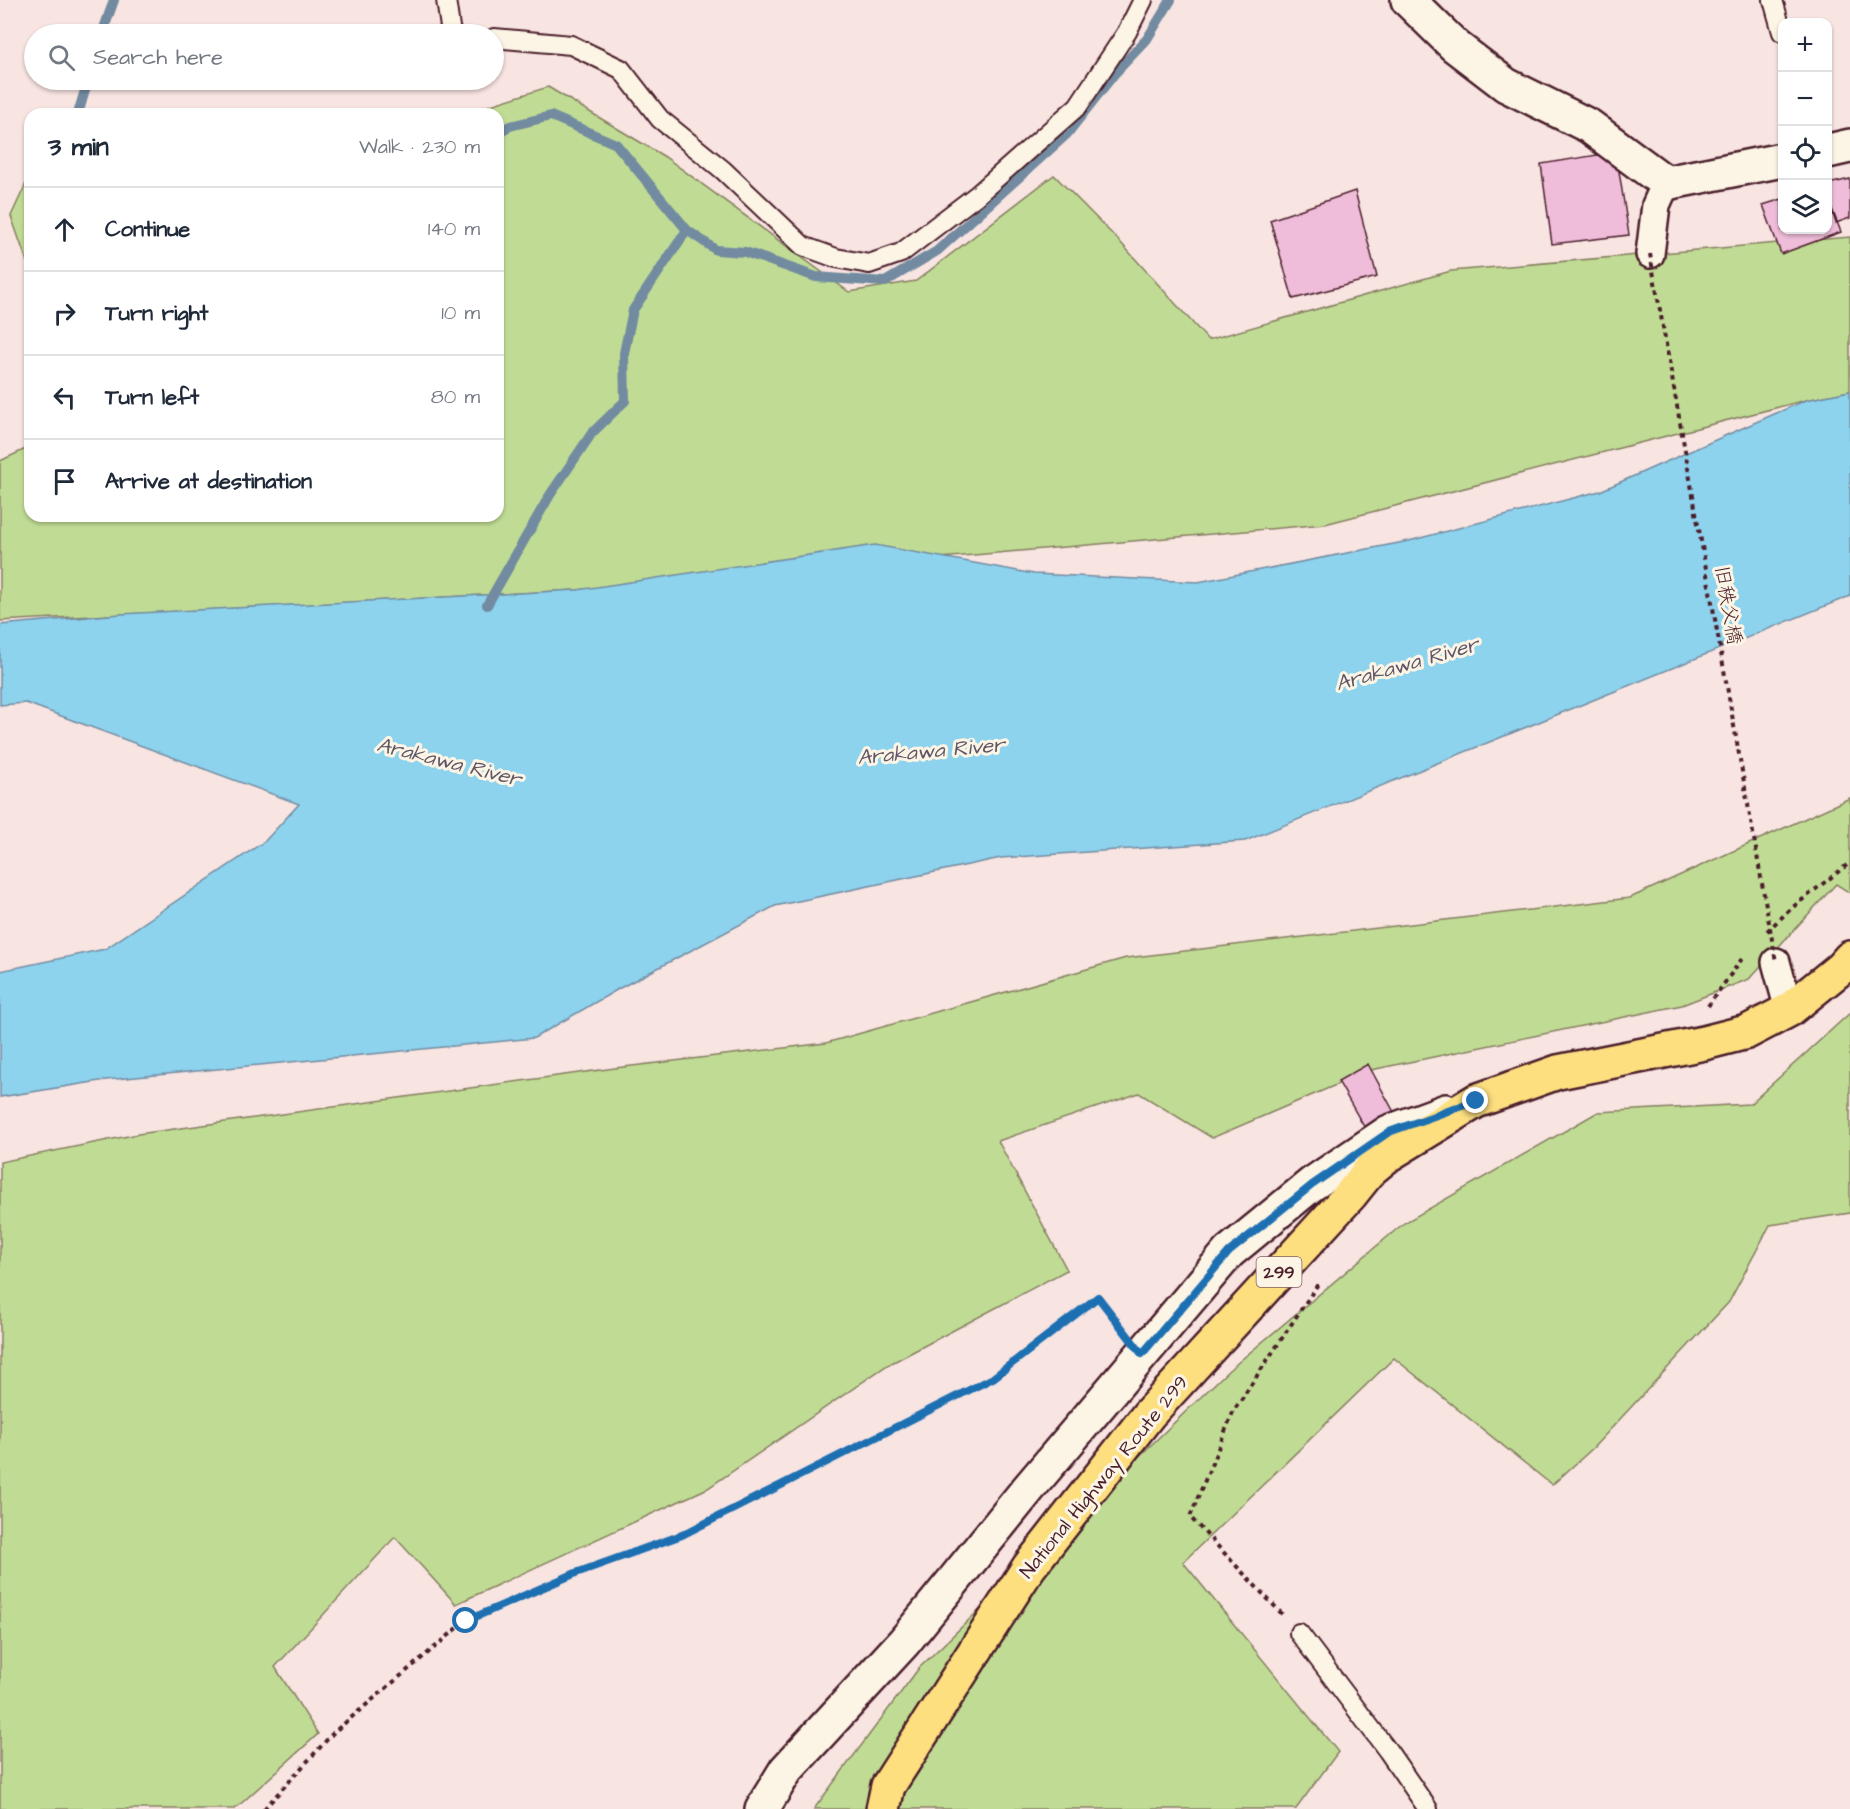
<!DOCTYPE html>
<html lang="en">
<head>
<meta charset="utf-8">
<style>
	body { margin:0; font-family:"Architects Daughter","Klee One",sans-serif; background:#f6f6f7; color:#1f2937 }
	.controls { position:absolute; right:18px; top:18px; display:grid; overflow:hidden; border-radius:12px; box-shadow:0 2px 4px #0004 }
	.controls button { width:54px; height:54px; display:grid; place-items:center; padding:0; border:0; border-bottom:2px solid #e0e1e3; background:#fff; color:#1f2937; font:30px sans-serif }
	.stop { position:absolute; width:18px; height:18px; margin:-14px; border:4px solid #1f6fb2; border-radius:50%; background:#fff }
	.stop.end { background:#1f6fb2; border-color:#fff; box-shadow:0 2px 6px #0008 }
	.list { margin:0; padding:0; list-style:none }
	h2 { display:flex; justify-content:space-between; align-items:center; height:78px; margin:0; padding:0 24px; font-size:26px }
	h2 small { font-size:20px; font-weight:400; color:#747a83 }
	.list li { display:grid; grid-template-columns:39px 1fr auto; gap:18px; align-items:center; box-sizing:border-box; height:84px; padding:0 24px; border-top:2px solid #e0e1e3 }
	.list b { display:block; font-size:22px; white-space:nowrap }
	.list em { font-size:20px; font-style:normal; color:#747a83 }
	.icon { flex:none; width:33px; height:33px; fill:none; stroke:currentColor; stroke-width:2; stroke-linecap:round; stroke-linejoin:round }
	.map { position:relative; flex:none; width:1850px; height:1809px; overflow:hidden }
	.search { position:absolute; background:#fff; box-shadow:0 2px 4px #0004; left:24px; top:24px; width:480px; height:66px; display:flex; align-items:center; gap:15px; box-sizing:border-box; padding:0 21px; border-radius:33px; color:#747a83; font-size:22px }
	.panel { position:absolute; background:#fff; box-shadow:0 2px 4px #0004; left:24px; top:108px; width:480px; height:414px; border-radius:18px }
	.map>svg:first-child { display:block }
	.green { fill:#c0dc94; stroke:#857e60; stroke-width:1.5 }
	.water { fill:#8dd3ee; stroke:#728ba0; stroke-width:1.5 }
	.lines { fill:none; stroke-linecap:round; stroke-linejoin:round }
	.stream { stroke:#728ba0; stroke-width:10 }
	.building { fill:#efbcd9; stroke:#4a1f2b; stroke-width:1.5 }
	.service-casing { stroke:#4a1f2b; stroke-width:22 }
	.pedestrian-casing { stroke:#4a1f2b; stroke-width:32 }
	.minor-casing { stroke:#4a1f2b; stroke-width:38 }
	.tertiary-casing { stroke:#4a1f2b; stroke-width:38 }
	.trunk-casing { stroke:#4a1f2b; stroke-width:38 }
	.path { stroke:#4a1f2b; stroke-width:4; stroke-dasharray:4.5 4.5; stroke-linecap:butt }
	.service { stroke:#fcf5e5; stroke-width:18 }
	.pedestrian { stroke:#fcf5e5; stroke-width:27 }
	.minor { stroke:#fcf5e5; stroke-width:33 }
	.tertiary { stroke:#fcf5e5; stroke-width:33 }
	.trunk { stroke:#fddf80; stroke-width:33 }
	.path-bridge { stroke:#4a1f2b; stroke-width:4; stroke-dasharray:4.5 4.5; stroke-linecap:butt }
	.route { stroke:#1f6fb2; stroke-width:8 }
	.labels { text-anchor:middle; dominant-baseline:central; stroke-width:6; stroke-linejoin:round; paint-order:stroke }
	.shield { fill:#fcf5e5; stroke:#7f5f63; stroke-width:1.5 }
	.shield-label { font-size:18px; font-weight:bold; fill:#4a1f2b }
	.street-label { font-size:20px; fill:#4a1f2b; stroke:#fcf5e5 }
	.water-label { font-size:21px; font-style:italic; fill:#5e5566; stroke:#fcf5e5 }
</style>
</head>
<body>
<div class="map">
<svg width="1850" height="1809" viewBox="0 0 1850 1809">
	<rect width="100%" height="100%" fill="#f8e4e1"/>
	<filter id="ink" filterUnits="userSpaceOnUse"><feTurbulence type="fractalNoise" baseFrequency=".0167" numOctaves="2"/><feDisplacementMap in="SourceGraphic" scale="12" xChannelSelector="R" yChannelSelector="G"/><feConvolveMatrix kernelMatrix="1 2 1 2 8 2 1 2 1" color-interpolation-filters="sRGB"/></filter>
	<g filter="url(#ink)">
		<!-- green -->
		<path class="green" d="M548,87l117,70 184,135 67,-11 138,-106 67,68 87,97 243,-69 399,-34v154l-44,9 -481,124 -748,66 -577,31v-160l30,-14v69h468v-402h-36z
			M30,175v95l-19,-54z
			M1850,798v95l-14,-9 -87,95 -67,26 -311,65 -159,68 -73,-45 -141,48 69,129 -181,96 -178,122 -252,116 -61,-67 -120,130 43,67 -83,75h-235v-647l138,-28 477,-66 211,-25 300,-85 504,-60z
			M1850,1013v200l-80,12 -41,77 -136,146 -41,37 -158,-127 -211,204 155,190 -42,57h-482l105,-141 310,-298 175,-147 194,-111 152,-8z"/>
		<!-- water -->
		<path class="water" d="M1850,391v205l-605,245 -244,17 -226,48 -155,82 -86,50 -428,42 -106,17v-126l105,-22 160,-108 34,-37 -273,-101 -26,2v-80l120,-11 457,-24 298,-45 159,29 164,8 211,-41 191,-50 206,-91z"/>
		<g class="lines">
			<!-- stream -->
			<path class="stream" d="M102,34l12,-34
				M78,114l10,-34
				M687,230l29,20 29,2 71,25 69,5 52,-31 130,-117 48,-61 32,-34 24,-39
				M487,605l63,-110 42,-62 33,-32 -1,-48 9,-43 54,-80 -71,-86 -65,-28 -41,10 -12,6"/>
		</g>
		<!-- building -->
		<path class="building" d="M1616,152l13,83 -77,9 -11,-80z
			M1850,179v39l-14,5 -8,-24v-15z
			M1355,191l22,86 -84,22 -23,-79z
			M1782,199v31h46v-31l13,33 -60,22 -18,-49z
			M1368,1064l27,50 -28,18 -29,-51z"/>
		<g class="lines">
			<!-- service casing -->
			<g class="service-casing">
				<path id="service" d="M446,0l5,34h2
					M1773,0l9,32
					M494,38l77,7 50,24 39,50 63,51 80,76 33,12 33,6 32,-11 76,-58 101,-89 49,-74 16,-32
					M1299,1633l89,118 40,58"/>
			</g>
			<!-- pedestrian casing -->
			<g class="pedestrian-casing">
				<path id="pedestrian" d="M1650,254l6,-49 10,-22
					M1776,962l13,48"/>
			</g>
			<!-- minor casing -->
			<g class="minor-casing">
				<path id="minor" d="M1408,0l47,46 51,39 83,41 77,57
					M762,1809l24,-39 118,-128 124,-153 201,-237 83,-68 77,-52 57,-21"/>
			</g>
			<!-- tertiary casing -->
			<g class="tertiary-casing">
				<path id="tertiary" d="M1828,151l22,-5
					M1666,183l116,-23"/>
			</g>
			<!-- trunk casing -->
			<g class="trunk-casing">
				<path id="trunk" d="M883,1809l5,-23 141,-219 120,-153 202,-220 20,-25 17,-14 88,-54 82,-29 146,-29 43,-11 42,-22 52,-42 9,-10"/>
			</g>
			<!-- path -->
			<path class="path" d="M1767,931l26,-24 54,-42 3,1
				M1708,1006l36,-50
				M1282,1614l-92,-97 43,-105 85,-128
				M264,1809l70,-77 132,-111 110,-48 106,-38 311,-157 105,-81 23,30"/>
			<!-- service -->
			<use href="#service" class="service"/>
			<!-- pedestrian -->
			<use href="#pedestrian" class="pedestrian"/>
			<!-- minor -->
			<use href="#minor" class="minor"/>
			<!-- tertiary -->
			<use href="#tertiary" class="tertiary"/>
			<!-- trunk -->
			<use href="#trunk" class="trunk"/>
			<!-- path-bridge -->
			<path class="path-bridge" d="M1650,254l126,708"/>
		</g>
	</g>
	<g class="lines" filter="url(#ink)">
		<!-- route -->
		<path class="route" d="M466,1621l110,-48 106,-38 311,-157 105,-81 44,57 87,-102 83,-67 77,-53 87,-31"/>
	</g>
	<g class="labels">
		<!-- shield labels -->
		<rect class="shield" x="1256.5" y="1257" width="45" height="30" rx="4.5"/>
		<g class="shield-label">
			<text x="1279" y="1272">299</text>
		</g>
		<!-- street labels -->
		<g class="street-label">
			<text transform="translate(1728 605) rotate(80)">旧秩父橋</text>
			<text transform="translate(1104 1477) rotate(-51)">National Highway Route 299</text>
		</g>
		<!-- water labels -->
		<g class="water-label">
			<text transform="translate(1407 664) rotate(-16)">Arakawa River</text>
			<text transform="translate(931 751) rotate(-5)">Arakawa River</text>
			<text transform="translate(449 762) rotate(14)">Arakawa River</text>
		</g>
	</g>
</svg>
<div class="controls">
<button>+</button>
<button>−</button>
<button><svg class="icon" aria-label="locate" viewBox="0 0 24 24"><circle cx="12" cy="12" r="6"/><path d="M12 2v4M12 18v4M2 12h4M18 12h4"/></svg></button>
<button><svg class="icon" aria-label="layers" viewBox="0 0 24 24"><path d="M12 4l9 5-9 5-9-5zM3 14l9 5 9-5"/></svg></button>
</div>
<div class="stop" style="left:466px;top:1621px"></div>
<div class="stop end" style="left:1476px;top:1101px"></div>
<div class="search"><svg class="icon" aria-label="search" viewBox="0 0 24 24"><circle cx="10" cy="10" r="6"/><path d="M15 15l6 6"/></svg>Search here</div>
<section class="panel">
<h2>3 min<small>Walk · 230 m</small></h2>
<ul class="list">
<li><svg class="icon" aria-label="ahead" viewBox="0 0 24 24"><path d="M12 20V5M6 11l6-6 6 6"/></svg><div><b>Continue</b></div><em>140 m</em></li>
<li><svg class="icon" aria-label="right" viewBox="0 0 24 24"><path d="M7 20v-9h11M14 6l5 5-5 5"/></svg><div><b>Turn right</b></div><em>10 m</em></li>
<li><svg class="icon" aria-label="left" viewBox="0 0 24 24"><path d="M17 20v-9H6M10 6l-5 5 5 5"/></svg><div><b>Turn left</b></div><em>80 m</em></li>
<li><svg class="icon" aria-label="arrive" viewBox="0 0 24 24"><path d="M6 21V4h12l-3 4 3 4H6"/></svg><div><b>Arrive at destination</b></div></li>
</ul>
</section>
</div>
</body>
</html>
